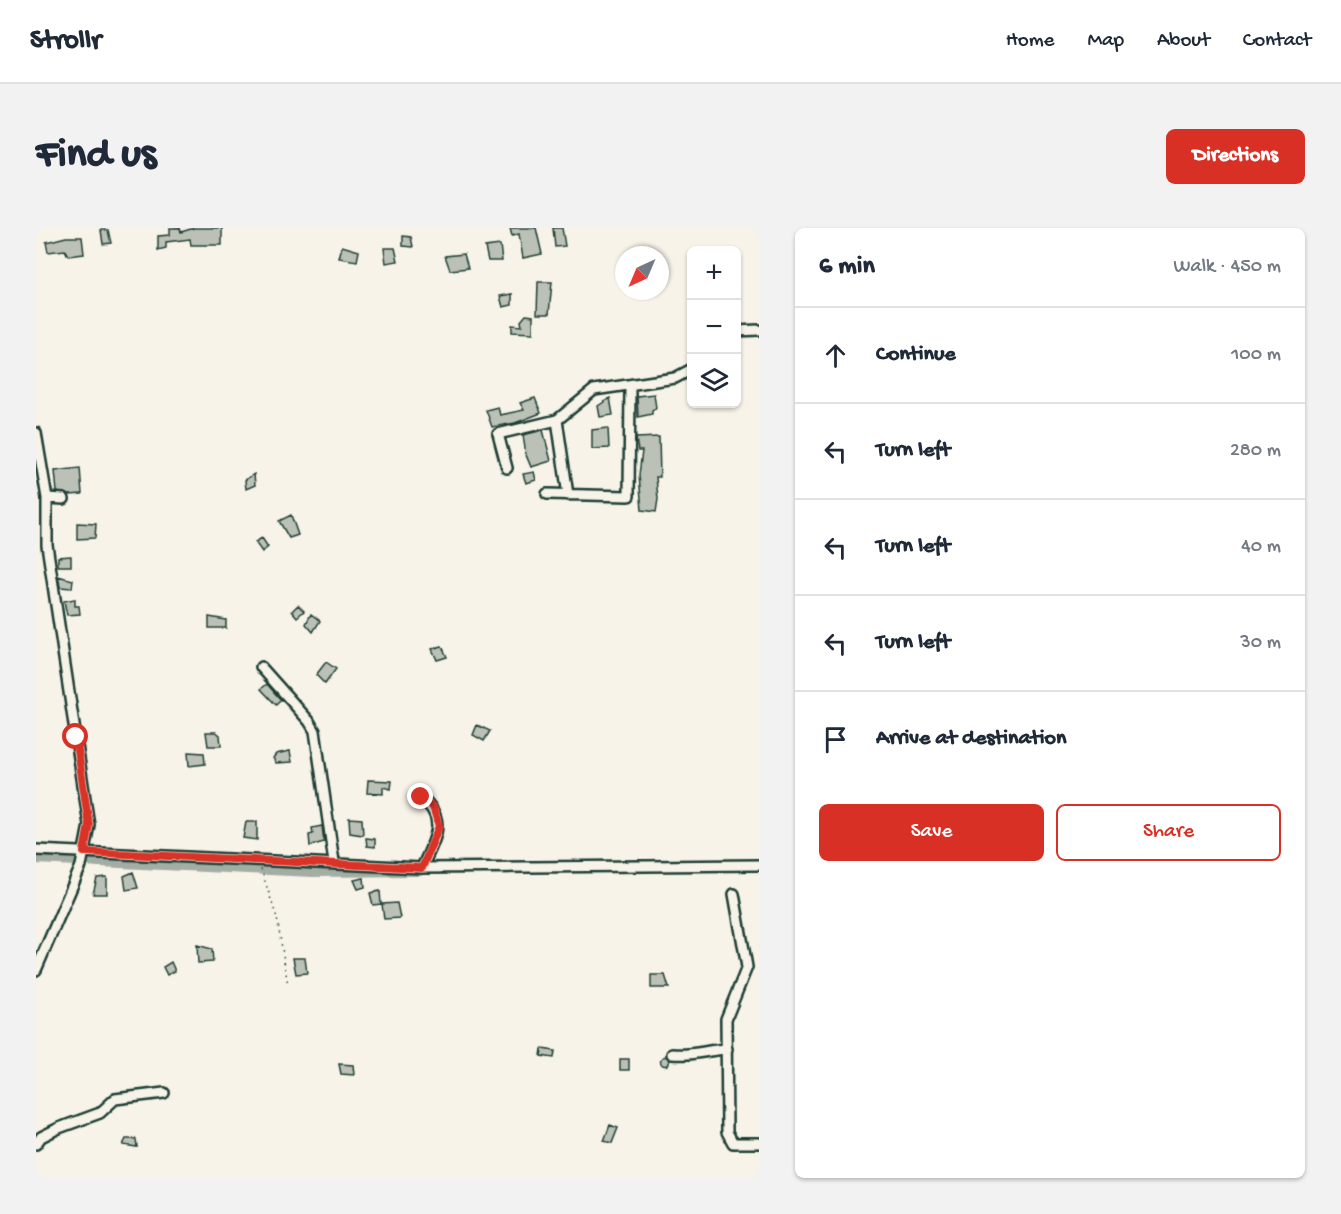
<!DOCTYPE html>
<html lang="en">
<head>
<meta charset="utf-8">
<style>
	body { margin:0; font-family:"Gochi Hand",sans-serif; background:#f2f2f3; color:#1f2937 }
	.controls { position:absolute; right:18px; top:18px; display:grid; overflow:hidden; border-radius:9px; box-shadow:0 2px 4px #0004 }
	.controls button { width:54px; height:54px; display:grid; place-items:center; padding:0; border:0; border-bottom:2px solid #e0e1e3; background:#fff; color:#1f2937; font:30px sans-serif }
	.compass { position:absolute; left:579px; top:18px; width:54px; height:54px; border-radius:50%; background:#fff; box-shadow:0 2px 4px #0004; rotate:224deg }
	.stop { position:absolute; width:18px; height:18px; margin:-14px; border:4px solid #d93025; border-radius:50%; background:#fff }
	.stop.end { background:#d93025; border-color:#fff; box-shadow:0 2px 6px #0008 }
	.list { margin:0; padding:0; list-style:none }
	h2 { display:flex; justify-content:space-between; align-items:center; height:78px; margin:0; padding:0 24px; font-size:26px }
	h2 small { font-size:20px; font-weight:400; color:#747a83 }
	.list li { display:grid; grid-template-columns:39px 1fr auto; gap:18px; align-items:center; box-sizing:border-box; height:96px; padding:0 24px; border-top:2px solid #e0e1e3 }
	.list b { display:block; font-size:22px; white-space:nowrap }
	.list em { font-size:20px; font-style:normal; color:#747a83 }
	.actions { display:flex; gap:12px; padding:18px 24px }
	.actions a { flex:1; padding:14px 0; border:2px solid #d93025; border-radius:9px; text-align:center; font-size:21px; color:#d93025 }
	.actions .main { background:#d93025; color:#fff }
	.icon { flex:none; width:33px; height:33px; fill:none; stroke:currentColor; stroke-width:2; stroke-linecap:round; stroke-linejoin:round }
	.map { position:relative; flex:none; width:723px; height:950px; overflow:hidden; border-radius:9px }
	header { display:flex; align-items:center; gap:36px; box-sizing:border-box; height:84px; padding:0 30px; background:#fff; border-bottom:2px solid #e0e1e3 }
	header strong { font-size:28px }
	nav { display:flex; gap:33px; margin-inline-start:auto; font-size:21px }
	.intro { display:flex; align-items:center; justify-content:space-between; box-sizing:border-box; height:144px; padding:0 36px }
	h1 { margin:0; font-size:42px }
	.button { padding:15px 27px; border-radius:9px; background:#d93025; color:#fff; font-size:21px; font-weight:700 }
	main { display:flex; gap:36px; padding:0 36px }
	aside { flex:1; background:#fff; border-radius:9px; box-shadow:0 2px 4px #0004 }
	.map>svg:first-child { display:block }
	.lines { fill:none; stroke-linecap:round; stroke-linejoin:round }
	.canal { stroke:#a4ada3; stroke-width:8 }
	.building { fill:#bbc1b6; stroke:#1f3d34; stroke-width:1.5 }
	.minor-casing { stroke:#1f3d34; stroke-width:14 }
	.path { stroke:#1f3d34; stroke-width:1.5; stroke-dasharray:1.5 4.5; stroke-linecap:butt }
	.minor { stroke:#f7f3e8; stroke-width:9 }
	.route { stroke:#d93025; stroke-width:8 }
</style>
</head>
<body>
<header>
<strong>Strollr</strong>
<nav><a>Home</a><a>Map</a><a>About</a><a>Contact</a></nav>
</header>
<div class="intro"><h1>Find us</h1><a class="button">Directions</a></div>
<main>
<div class="map">
<svg width="723" height="950" viewBox="0 0 723 950">
	<rect width="100%" height="100%" fill="#f7f3e8"/>
	<filter id="ink" filterUnits="userSpaceOnUse"><feTurbulence type="fractalNoise" baseFrequency=".0167" numOctaves="2"/><feDisplacementMap in="SourceGraphic" scale="12" xChannelSelector="R" yChannelSelector="G"/><feConvolveMatrix kernelMatrix="1 2 1 2 8 2 1 2 1" color-interpolation-filters="sRGB"/></filter>
	<g filter="url(#ink)">
		<g class="lines">
			<!-- canal -->
			<path class="canal" d="M0,632l277,13 107,-1"/>
		</g>
		<!-- building -->
		<path class="building" d="M134,0h10l1,4 13,-4h28v17h-31l-1,-6 -24,3v6l-8,2v-14l12,-1z
			M474,0h26l6,26 -19,4 -4,-24 -7,2z
			M517,0h9l3,18 -10,1z
			M65,2h7l3,13 -8,1z
			M367,8l8,1 2,10 -10,-1z
			M30,9h16l2,17 -16,2 -3,-6 -17,2 -2,-10z
			M464,17l2,16h-14l-3,-14z
			M306,18l17,5 -2,10 -18,-3z
			M348,20h11l3,13 -12,2z
			M428,26l4,14 -18,2 -5,-14z
			M502,54h14l-3,32h-12z
			M476,66v11l-9,2 -3,-11z
			M490,87l7,1v17l-21,-1v-7l10,1 -1,-5z
			M618,166l2,14 -4,2v4l-14,3 -1,-21z
			M499,170l6,15 -26,10 -23,4 -6,-17 12,-3 2,8 24,-5 -4,-7z
			M574,170l3,17 -13,2 -2,-11z
			M572,200l1,20 -17,1v-19z
			M507,202l8,31 -20,6 -5,-12 -3,-20z
			M623,209l1,40h-4l2,22 -2,13 -14,-2 -3,-35 3,-24h-4l-2,-13z
			M44,240l2,26 -13,1 -12,-3 -2,-21z
			M498,244l2,8 -10,3 -3,-9z
			M218,246l1,11 -9,4 -1,-9z
			M255,287l7,20 -9,3 -10,-17z
			M41,295l19,1 -1,14 -18,1z
			M226,310l6,9 -6,5 -7,-10z
			M35,328v10h-13v-9z
			M22,348l15,4 -1,8 -12,-1z
			M39,371v7h4l1,8 -13,1 -3,-14z
			M262,377l6,6 -7,6 -5,-6z
			M275,386l9,7 -7,11 -7,-8z
			M173,389l17,3v8h-17z
			M406,418l5,11 -10,3 -5,-11z
			M290,434l10,7 -11,15 -9,-9z
			M231,456l14,16 -5,5 -15,-16z
			M441,497l13,6 -6,10 -11,-6z
			M170,504h10l4,3 1,11h-13z
			M254,523l2,11 -16,1 -3,-5 3,-4z
			M152,524l16,1 1,11 -16,2z
			M332,552l24,1 -1,8 -8,-2v7l-16,-1z
			M313,590l13,1 1,16 -13,-2z
			M210,594h11v18l-14,-2z
			M286,598l2,16 -14,4 -1,-11 4,-1 -1,-6z
			M330,610l9,1v8l-8,-1z
			M97,644l5,16 -12,2 -2,-14z
			M71,649v17h-14l4,-16z
			M328,650l1,9 -7,2 -4,-9z
			M344,663l1,13 -8,1 -3,-12z
			M361,675l3,15 -16,1 -2,-15z
			M161,717l15,4 1,13 -15,1z
			M257,730h12l2,15 -11,1z
			M135,734l4,9 -8,4 -4,-8z
			M615,747h14l4,13h-18z
			M506,821l13,2 -1,7 -13,-2z
			M624.5 833a4.5 4.5 0 1 1 9 0a4.5 4.5 0 1 1-9 0Z
			M584,831h9v11h-9z
			M303,836l14,1 1,10 -13,-1z
			M574,897l8,3 -6,15 -8,-2z
			M90,911h10l1,8 -14,-2z"/>
		<g class="lines">
			<!-- minor casing -->
			<g class="minor-casing">
				<path id="minor" d="M700,103l23,-1
					M521,192l11,75
					M0,205l11,65v47l42,280 -8,41 -45,104
					M471,240l-9,-34 59,-14 37,-30 81,-12 17,-9
					M511,266l82,2 1,-111
					M11,270l17,1
					M225,439l48,54 6,10 19,131
					M385,569c28,24 13,42 1,71
					M0,622l386,18 337,-3
					M698,666l13,73 -21,52 1,113 6,11h26
					M636,826c23,2 33,-4 55,-5
					M0,916l5,-7 18,-9 41,-15 15,-14 49,-6"/>
			</g>
			<!-- path -->
			<path class="path" d="M225,641l16,49 11,67"/>
			<!-- minor -->
			<use href="#minor" class="minor"/>
		</g>
	</g>
	<g class="lines" filter="url(#ink)">
		<!-- route -->
		<path class="route" d="M40,509l13,88 -5,27 338,16 17,-42 -6,-19 -12,-10"/>
	</g>
</svg>
<div class="controls">
<button>+</button>
<button>−</button>
<button><svg class="icon" aria-label="layers" viewBox="0 0 24 24"><path d="M12 4l9 5-9 5-9-5zM3 14l9 5 9-5"/></svg></button>
</div>
<svg class="compass" viewBox="-18 -18 36 36"><path d="M0-13l5 13h-10z" fill="#e53935"/><path d="M0 13l5-13h-10z" fill="#747a83"/></svg>
<div class="stop" style="left:40px;top:509px"></div>
<div class="stop end" style="left:385px;top:569px"></div>
</div>
<aside>
<h2>6 min<small>Walk · 450 m</small></h2>
<ul class="list">
<li><svg class="icon" aria-label="ahead" viewBox="0 0 24 24"><path d="M12 20V5M6 11l6-6 6 6"/></svg><div><b>Continue</b></div><em>100 m</em></li>
<li><svg class="icon" aria-label="left" viewBox="0 0 24 24"><path d="M17 20v-9H6M10 6l-5 5 5 5"/></svg><div><b>Turn left</b></div><em>280 m</em></li>
<li><svg class="icon" aria-label="left" viewBox="0 0 24 24"><path d="M17 20v-9H6M10 6l-5 5 5 5"/></svg><div><b>Turn left</b></div><em>40 m</em></li>
<li><svg class="icon" aria-label="left" viewBox="0 0 24 24"><path d="M17 20v-9H6M10 6l-5 5 5 5"/></svg><div><b>Turn left</b></div><em>30 m</em></li>
<li><svg class="icon" aria-label="arrive" viewBox="0 0 24 24"><path d="M6 21V4h12l-3 4 3 4H6"/></svg><div><b>Arrive at destination</b></div></li>
</ul>
<div class="actions"><a class="main">Save</a><a>Share</a></div>
</aside>
</main>
</body>
</html>
